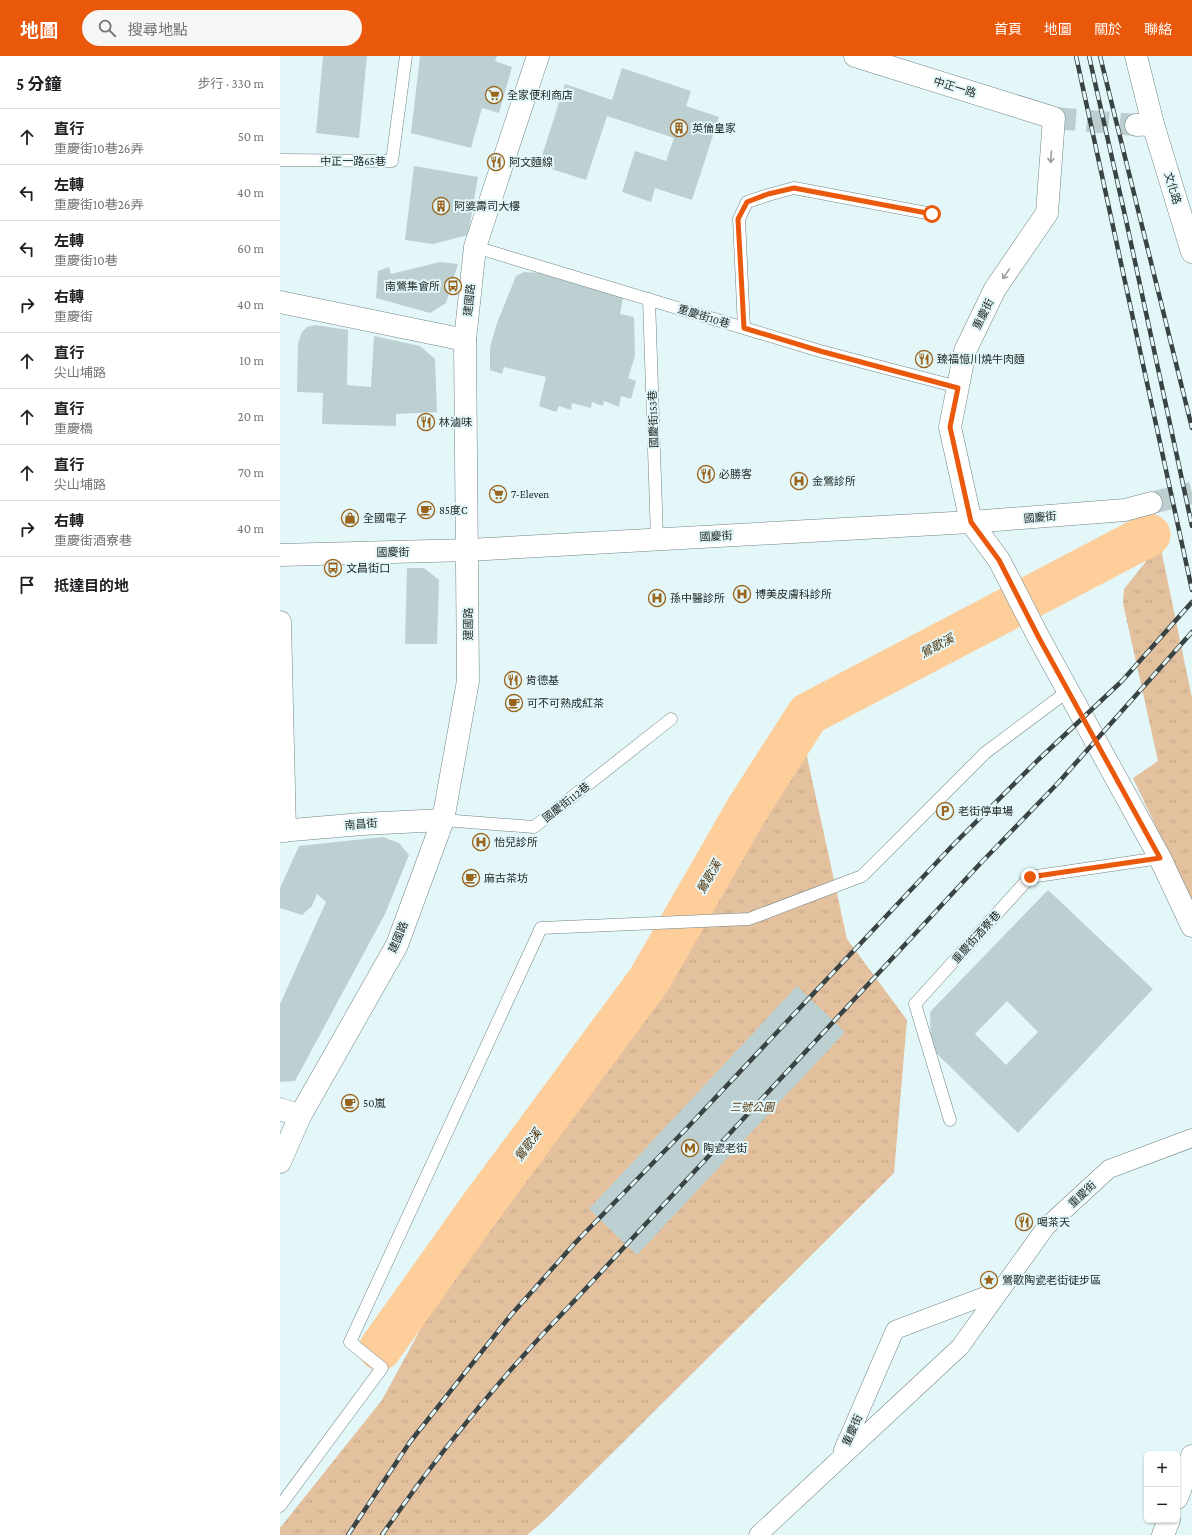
<!DOCTYPE html>
<html lang="zh-TW">
<head>
<meta charset="utf-8">
<style>
	body { margin:0; font-family:"Crimson Pro","Noto Sans TC",serif; background:#f6f6f6; color:#202124 }
	.controls { position:absolute; right:12px; bottom:12px; display:grid; overflow:hidden; border-radius:6px; box-shadow:0 1px 3px #0004 }
	.controls button { width:36px; height:36px; display:grid; place-items:center; padding:0; border:0; border-bottom:1px solid #e0e0e0; background:#fff; color:#202124; font:20px sans-serif }
	.stop { position:absolute; width:12px; height:12px; margin:-9px; border:3px solid #ea580c; border-radius:50%; background:#fff }
	.stop.end { background:#ea580c; border-color:#fff; box-shadow:0 1px 4px #0008 }
	.list { margin:0; padding:0; list-style:none }
	h2 { display:flex; justify-content:space-between; align-items:center; height:52px; margin:0; padding:0 16px; font-size:17px }
	h2 small { font-size:13px; font-weight:400; color:#757577 }
	.list li { display:grid; grid-template-columns:26px 1fr auto; gap:12px; align-items:center; box-sizing:border-box; height:56px; padding:0 16px; border-top:1px solid #e0e0e0 }
	.list b { display:block; font-size:15px; white-space:nowrap }
	.list p { margin:0; font-size:13px; white-space:nowrap; color:#757577 }
	.list em { font-size:13px; font-style:normal; color:#757577 }
	.icon { flex:none; width:22px; height:22px; fill:none; stroke:currentColor; stroke-width:2; stroke-linecap:round; stroke-linejoin:round }
	.map { position:relative; flex:none; width:912px; height:1479px; overflow:hidden }
	header { display:flex; align-items:center; gap:24px; box-sizing:border-box; height:56px; padding:0 20px; background:#ea580c; color:#fff }
	header strong { font-size:19px }
	nav { display:flex; gap:22px; margin-inline-start:auto; font-size:14px }
	.search { width:280px; height:36px; background:#f6f6f6; display:flex; align-items:center; gap:10px; box-sizing:border-box; padding:0 14px; border-radius:22px; color:#757577; font-size:15px }
	main { display:flex }
	aside { flex:1; background:#fff }
	.map>svg:first-child { display:block }
	.park { fill:url(#park-tufts) }
	.lines { fill:none; stroke-linecap:round; stroke-linejoin:round }
	.river { stroke:#fdcd9a; stroke-width:43 }
	.building { fill:#bcd0d2; fill-rule:evenodd }
	.secondary-tunnel { stroke:#bdced0; stroke-width:22; stroke-dasharray:22 11; stroke-linecap:butt }
	.service-casing { stroke:#718485; stroke-width:13 }
	.pedestrian-casing { stroke:#718485; stroke-width:19 }
	.minor-casing { stroke:#718485; stroke-width:23 }
	.tertiary-casing { stroke:#718485; stroke-width:23 }
	.secondary-casing { stroke:#718485; stroke-width:23 }
	.service { stroke:#fff; stroke-width:12 }
	.pedestrian { stroke:#fff; stroke-width:18 }
	.minor { stroke:#fff; stroke-width:22 }
	.tertiary { stroke:#fff; stroke-width:22 }
	.secondary { stroke:#fff; stroke-width:22 }
	.rail-casing { stroke:#3a4344; stroke-width:4.5 }
	.rail { stroke:#e3f7f9; stroke-width:3; stroke-dasharray:9; stroke-linecap:butt }
	.oneway { stroke:#9c9fa0 }
	.route { stroke:#ea580c; stroke-width:5 }
	.labels { text-anchor:middle; dominant-baseline:central; stroke-width:4; stroke-linejoin:round; paint-order:stroke }
	.street-label { font-size:11px; fill:#232a2b; stroke:#e3f7f9 }
	.poi-label { font-size:11px; fill:#232a2b; stroke:#e3f7f9; text-anchor:start }
	.park-label { font-size:11px; font-style:italic; fill:#593912; stroke:#e3f7f9 }
	.water-label { font-size:12px; font-style:italic; fill:#4b2c02; stroke:#e3f7f9 }
</style>
</head>
<body>
<header>
<strong>地圖</strong>
<div class="search"><svg class="icon" aria-label="search" viewBox="0 0 24 24"><circle cx="10" cy="10" r="6"/><path d="M15 15l6 6"/></svg>搜尋地點</div>
<nav><a>首頁</a><a>地圖</a><a>關於</a><a>聯絡</a></nav>
</header>
<main>
<aside>
<h2>5 分鐘<small>步行 · 330 m</small></h2>
<ul class="list">
<li><svg class="icon" aria-label="ahead" viewBox="0 0 24 24"><path d="M12 20V5M6 11l6-6 6 6"/></svg><div><b>直行</b><p>重慶街10巷26弄</p></div><em>50 m</em></li>
<li><svg class="icon" aria-label="left" viewBox="0 0 24 24"><path d="M17 20v-9H6M10 6l-5 5 5 5"/></svg><div><b>左轉</b><p>重慶街10巷26弄</p></div><em>40 m</em></li>
<li><svg class="icon" aria-label="left" viewBox="0 0 24 24"><path d="M17 20v-9H6M10 6l-5 5 5 5"/></svg><div><b>左轉</b><p>重慶街10巷</p></div><em>60 m</em></li>
<li><svg class="icon" aria-label="right" viewBox="0 0 24 24"><path d="M7 20v-9h11M14 6l5 5-5 5"/></svg><div><b>右轉</b><p>重慶街</p></div><em>40 m</em></li>
<li><svg class="icon" aria-label="ahead" viewBox="0 0 24 24"><path d="M12 20V5M6 11l6-6 6 6"/></svg><div><b>直行</b><p>尖山埔路</p></div><em>10 m</em></li>
<li><svg class="icon" aria-label="ahead" viewBox="0 0 24 24"><path d="M12 20V5M6 11l6-6 6 6"/></svg><div><b>直行</b><p>重慶橋</p></div><em>20 m</em></li>
<li><svg class="icon" aria-label="ahead" viewBox="0 0 24 24"><path d="M12 20V5M6 11l6-6 6 6"/></svg><div><b>直行</b><p>尖山埔路</p></div><em>70 m</em></li>
<li><svg class="icon" aria-label="right" viewBox="0 0 24 24"><path d="M7 20v-9h11M14 6l5 5-5 5"/></svg><div><b>右轉</b><p>重慶街酒寮巷</p></div><em>40 m</em></li>
<li><svg class="icon" aria-label="arrive" viewBox="0 0 24 24"><path d="M6 21V4h12l-3 4 3 4H6"/></svg><div><b>抵達目的地</b></div></li>
</ul>
</aside>
<div class="map">
<svg width="912" height="1479" viewBox="0 0 912 1479">
	<defs>
		<pattern id="park-tufts" width="24" height="20" patternUnits="userSpaceOnUse"><rect width="24" height="20" fill="#e3c19e"/><path d="M3 7l-1-3M5 7V3M7 7l1-3M15 17l-1-3M17 17v-4M19 17l1-3" fill="none" stroke="#c2a688"/></pattern>
	</defs>
	<rect width="100%" height="100%" fill="#e3f7f9"/>
	<!-- park -->
	<path class="park" d="M880,488l32,154v205l-59,-125 25,-17 -35,-158 1,-14z
		M524,687l43,196 60,81 -13,153 -346,344 -21,18h-247v-7l102,-128 61,-112 242,-339z"/>
	<g class="lines">
		<!-- river -->
		<path class="river" d="M100,1293l101,-142 168,-227 100,-174 59,-92 341,-179"/>
	</g>
	<!-- building -->
	<path class="building" d="M43,0h44l-8,82 -43,-5z
		M140,0h77l-2,5 17,6 -13,46 -17,-5 -11,40 -60,-15z
		M342,12l69,23 -5,15 33,11 -27,83 -37,-12 -4,14 -29,-10 13,-41 31,10 8,-23 -67,-22 -21,64 -47,-15 26,-81 47,16z
		M134,110l64,11 -10,58 -35,9 -28,-4z
		M160,206l18,2 -12,39 -16,10 -54,-15 2,-27 11,-4 2,7z
		M244,216l17,1 82,25 -3,16 14,3 1,39 -7,22 8,3 -5,18 -10,-3 -2,11 -15,-6 -1,5 -11,-4 -1,6 -19,-5 -1,7 -12,-4 -3,6 -17,-6 7,-29 -42,-10 -2,7 -12,-4v-23l7,-24 19,-47z
		M35,269l33,5 -1,55 24,2 3,-51 46,10 15,13 2,53 -41,2v12l-74,-2 1,-31 -26,-1 1,-49 4,-11 5,-5z
		M127,512h17l15,12 -2,64h-32z
		M103,781l16,6 10,12 -24,59 -90,167 -15,1v-78l46,-102 -9,-8 -5,12 -10,9 -22,-7v-20l19,-42z
		M768,834l105,99 -135,144 -87,-85 -1,-36zM727,945l31,31 -32,33 -31,-31z
		M517,930l48,46 -208,223 -48,-46z"/>
	<g class="lines">
		<!-- secondary-tunnel -->
		<path class="secondary-tunnel" d="M774,62l82,7
			M871,447l41,-10"/>
		<!-- service casing -->
		<g class="service-casing">
			<path id="service" d="M0,104l112,1 14,-105
				M195,191l345,104 138,36
				M369,243l8,240
				M464,272l-5,-109 8,-17 21,-7 26,-7 138,26
				M163,764l91,7 137,-108
				M670,1064l-35,-116 115,-127 130,-19
				M0,1450l102,-138 -32,-26 191,-414 208,-9 113,-43 123,-123 83,-62"/>
		</g>
		<!-- pedestrian casing -->
		<g class="pedestrian-casing">
			<path id="pedestrian" d="M563,1394l52,-120 106,-40
				M478,1479l202,-188 86,-120 63,-58 83,-31"/>
		</g>
		<!-- minor casing -->
		<g class="minor-casing">
			<path id="minor" d="M856,0l17,68
				M0,246l185,38
				M188,494l503,-28
				M0,566l5,209
				M0,775l82,-7 81,-4
				M0,1053l20,7"/>
		</g>
		<!-- tertiary casing -->
		<g class="tertiary-casing">
			<path id="tertiary" d="M0,499l188,-5
				M0,1106l20,-46 97,-171 46,-125 25,-139 -3,-341 10,-93 63,-191"/>
		</g>
		<!-- secondary casing -->
		<g class="secondary-casing">
			<path id="secondary" d="M575,0l199,62 -7,95 -52,76 -30,62 -15,76 21,95 28,38 40,78 121,220 32,68
				M856,69l17,-1 39,128
				M691,466l154,-12 26,-7
				M897,1442l15,-42
				M883,1479l6,-15"/>
		</g>
		<!-- service -->
		<use href="#service" class="service"/>
		<!-- pedestrian -->
		<use href="#pedestrian" class="pedestrian"/>
		<!-- minor -->
		<use href="#minor" class="minor"/>
		<!-- tertiary -->
		<use href="#tertiary" class="tertiary"/>
		<!-- secondary -->
		<use href="#secondary" class="secondary"/>
		<!-- rail casing -->
		<g class="rail-casing">
			<path id="rail" d="M796,0l116,534
				M809,0l37,164 66,306
				M820,0l92,372
				M68,1479l62,-93 101,-127 65,-73 111,-114 267,-284 84,-84 84,-79 70,-79
				M102,1479c57,-83 125,-165 195,-237l400,-431 81,-84 134,-151"/>
		</g>
		<!-- rail -->
		<use href="#rail" class="rail"/>
	</g>
	<!-- one-way arrows -->
	<defs><path id="oneway-shaft" d="M-6 0H5M1.5-3L5.5 0L1.5 3" fill="none" stroke-width="1.6" stroke-linecap="round" stroke-linejoin="round"/></defs>
	<g class="oneway">
		<use href="#oneway-shaft" transform="translate(771 101) rotate(94)"/>
		<use href="#oneway-shaft" transform="translate(726 218) rotate(124)"/>
	</g>
	<g class="lines">
		<!-- route -->
		<path class="route" d="M652,158l-138,-26 -26,6 -21,8 -9,17 6,109 76,23 138,37 -8,39 21,95 28,38 40,78 121,220 -130,19"/>
	</g>
	<!-- icons -->
	<defs>
		<g id="supermarket-ring" transform="scale(0.9)"><circle r="9.5" fill="#e3f7f9" stroke="#9a641c" stroke-width="1.5"/><path d="M-6-5.5h2.5l.6 2H6L4.5 2H-2.5L-4.4-4H-6ZM-1.5 3.2a1.3 1.3 0 1 0 .1 0ZM3 3.2a1.3 1.3 0 1 0 .1 0Z" fill="#9a641c"/></g>
		<g id="building-ring" transform="scale(0.9)"><circle r="9.5" fill="#e3f7f9" stroke="#9a641c" stroke-width="1.5"/><path d="M-4-6H4V6H1V3H-1V6H-4ZM-2.5-4.3h1.7v1.8h-1.7ZM.8-4.3h1.7v1.8H.8ZM-2.5-1h1.7V.8h-1.7ZM.8-1h1.7V.8H.8Z" fill="#9a641c"/></g>
		<g id="restaurant-ring" transform="scale(0.9)"><circle r="9.5" fill="#e3f7f9" stroke="#9a641c" stroke-width="1.5"/><path d="M-5-6h1v4h1v-4h1v4h1v-4h1v5L-1.5 .5V6h-2V.5L-5-1ZM5-6V6H3V1.5H1.5Q1.5-4 5-6Z" fill="#9a641c"/></g>
		<g id="bus-ring" transform="scale(0.9)"><circle r="9.5" fill="#e3f7f9" stroke="#9a641c" stroke-width="1.5"/><path d="M-5-6H5V4H4V6H2V4H-2V6H-4V4H-5ZM-3.5-4V0h7V-4ZM-3.5 1.2v1.5H-2V1.2ZM2 1.2v1.5H3.5V1.2Z" fill="#9a641c"/></g>
		<g id="hospital-ring" transform="scale(0.9)"><circle r="9.5" fill="#e3f7f9" stroke="#9a641c" stroke-width="1.5"/><path d="M-5-5h3v3.5h4V-5h3V5h-3V1.5h-4V5h-3Z" fill="#9a641c"/></g>
		<g id="cafe-ring" transform="scale(0.9)"><circle r="9.5" fill="#e3f7f9" stroke="#9a641c" stroke-width="1.5"/><path d="M-5.5-4.5H6V0H3Q3 3.5 0 3.5H-2.5Q-5.5 3.5-5.5 0ZM3-3.2v2h1.7v-2ZM-6 4.5H4V6H-6Z" fill="#9a641c"/></g>
		<g id="shop-ring" transform="scale(0.9)"><circle r="9.5" fill="#e3f7f9" stroke="#9a641c" stroke-width="1.5"/><path d="M-5-2.5h2.3a2.7 3.5 0 0 1 5.4 0H5L5.5 6h-11ZM-1.5-2.5h3a1.5 2.3 0 0 0-3 0Z" fill="#9a641c"/></g>
		<g id="parking-ring" transform="scale(0.9)"><circle r="9.5" fill="#e3f7f9" stroke="#9a641c" stroke-width="1.5"/><path d="M-3.5-5.5H1a3.5 3.5 0 0 1 0 7H-1V5.5H-3.5ZM-1-3.4V-.6H.8a1.4 1.4 0 0 0 0-2.8Z" fill="#9a641c"/></g>
		<g id="metro-ring" transform="scale(0.9)"><circle r="9.5" fill="#e3f7f9" stroke="#9a641c" stroke-width="1.5"/><path d="M-5.5 5V-5H-3L0 0L3-5H5.5V5H3V-.5L0 4L-3-.5V5Z" fill="#9a641c"/></g>
		<g id="sight-ring" transform="scale(0.9)"><circle r="9.5" fill="#e3f7f9" stroke="#9a641c" stroke-width="1.5"/><path d="M0-6L1.8-2.2L6-1.7L2.9 1.2L3.7 5.4L0 3.3L-3.7 5.4L-2.9 1.2L-6-1.7L-1.8-2.2Z" fill="#9a641c"/></g>
	</defs>
	<g fill-rule="evenodd">
		<use href="#supermarket-ring" x="214" y="39"/>
		<use href="#building-ring" x="399" y="72"/>
		<use href="#restaurant-ring" x="216" y="106"/>
		<use href="#building-ring" x="161" y="150"/>
		<use href="#bus-ring" x="173" y="230"/>
		<use href="#restaurant-ring" x="644" y="303"/>
		<use href="#restaurant-ring" x="146" y="366"/>
		<use href="#restaurant-ring" x="426" y="418"/>
		<use href="#hospital-ring" x="519" y="425"/>
		<use href="#supermarket-ring" x="218" y="438"/>
		<use href="#cafe-ring" x="146" y="454"/>
		<use href="#shop-ring" x="70" y="462"/>
		<use href="#bus-ring" x="53" y="512"/>
		<use href="#hospital-ring" x="462" y="538"/>
		<use href="#hospital-ring" x="377" y="542"/>
		<use href="#restaurant-ring" x="233" y="624"/>
		<use href="#cafe-ring" x="234" y="647"/>
		<use href="#parking-ring" x="665" y="755"/>
		<use href="#hospital-ring" x="201" y="786"/>
		<use href="#cafe-ring" x="191" y="822"/>
		<use href="#cafe-ring" x="70" y="1047"/>
		<use href="#metro-ring" x="410" y="1092"/>
		<use href="#restaurant-ring" x="744" y="1166"/>
		<use href="#sight-ring" x="709" y="1224"/>
	</g>
	<g class="labels">
		<!-- street labels -->
		<g class="street-label">
			<text transform="translate(675 31) rotate(17)">中正一路</text>
			<text x="73" y="105">中正一路65巷</text>
			<text transform="translate(893 132) rotate(73)">文化路</text>
			<text transform="translate(189 244) rotate(-84)">建國路</text>
			<text transform="translate(703 258) rotate(-64)">重慶街</text>
			<text transform="translate(424 260) rotate(17)">重慶街10巷</text>
			<text transform="translate(373 363) rotate(-92)">國慶街153巷</text>
			<text transform="translate(760 461) rotate(-5)">國慶街</text>
			<text transform="translate(436 480) rotate(-3)">國慶街</text>
			<text transform="translate(113 496) rotate(-1)">國慶街</text>
			<text transform="translate(188 568) rotate(-90)">建國路</text>
			<text transform="translate(286 746) rotate(-38)">國慶街112巷</text>
			<text transform="translate(81 768) rotate(-4)">南昌街</text>
			<text transform="translate(118 881) rotate(-67)">建國路</text>
			<text transform="translate(696 881) rotate(-48)">重慶街酒寮巷</text>
			<text transform="translate(802 1138) rotate(-43)">重慶街</text>
			<text transform="translate(572 1374) rotate(-66)">重慶街</text>
		</g>
		<!-- poi labels -->
		<g class="poi-label">
			<text x="227" y="39">全家便利商店</text>
			<text x="412" y="72">英倫皇家</text>
			<text x="229" y="106">阿文麵線</text>
			<text x="174" y="150">阿婆壽司大樓</text>
			<text x="160" y="230" text-anchor="end">南鶯集會所</text>
			<text x="657" y="303">臻福憶川燒牛肉麵</text>
			<text x="159" y="366">林滷味</text>
			<text x="439" y="418">必勝客</text>
			<text x="532" y="425">金鶯診所</text>
			<text x="231" y="438">7-Eleven</text>
			<text x="159" y="454">85度C</text>
			<text x="83" y="462">全國電子</text>
			<text x="66" y="512">文昌街口</text>
			<text x="475" y="538">博美皮膚科診所</text>
			<text x="390" y="542">孫中醫診所</text>
			<text x="246" y="624">肯德基</text>
			<text x="247" y="647">可不可熟成紅茶</text>
			<text x="678" y="755">老街停車場</text>
			<text x="214" y="786">怡兒診所</text>
			<text x="204" y="822">麻古茶坊</text>
			<text x="83" y="1047">50嵐</text>
			<text x="423" y="1092">陶瓷老街</text>
			<text x="757" y="1166">喝茶天</text>
			<text x="722" y="1224">鶯歌陶瓷老街徒步區</text>
		</g>
		<!-- park labels -->
		<g class="park-label">
			<text x="472" y="1051">三號公園</text>
		</g>
		<!-- water labels -->
		<g class="water-label">
			<text transform="translate(657 590) rotate(-28)">鶯歌溪</text>
			<text transform="translate(429 821) rotate(-60)">鶯歌溪</text>
			<text transform="translate(248 1089) rotate(-54)">鶯歌溪</text>
		</g>
	</g>
</svg>
<div class="controls">
<button>+</button>
<button>−</button>
</div>
<div class="stop" style="left:652px;top:158px"></div>
<div class="stop end" style="left:750px;top:821px"></div>
</div>
</main>
</body>
</html>
